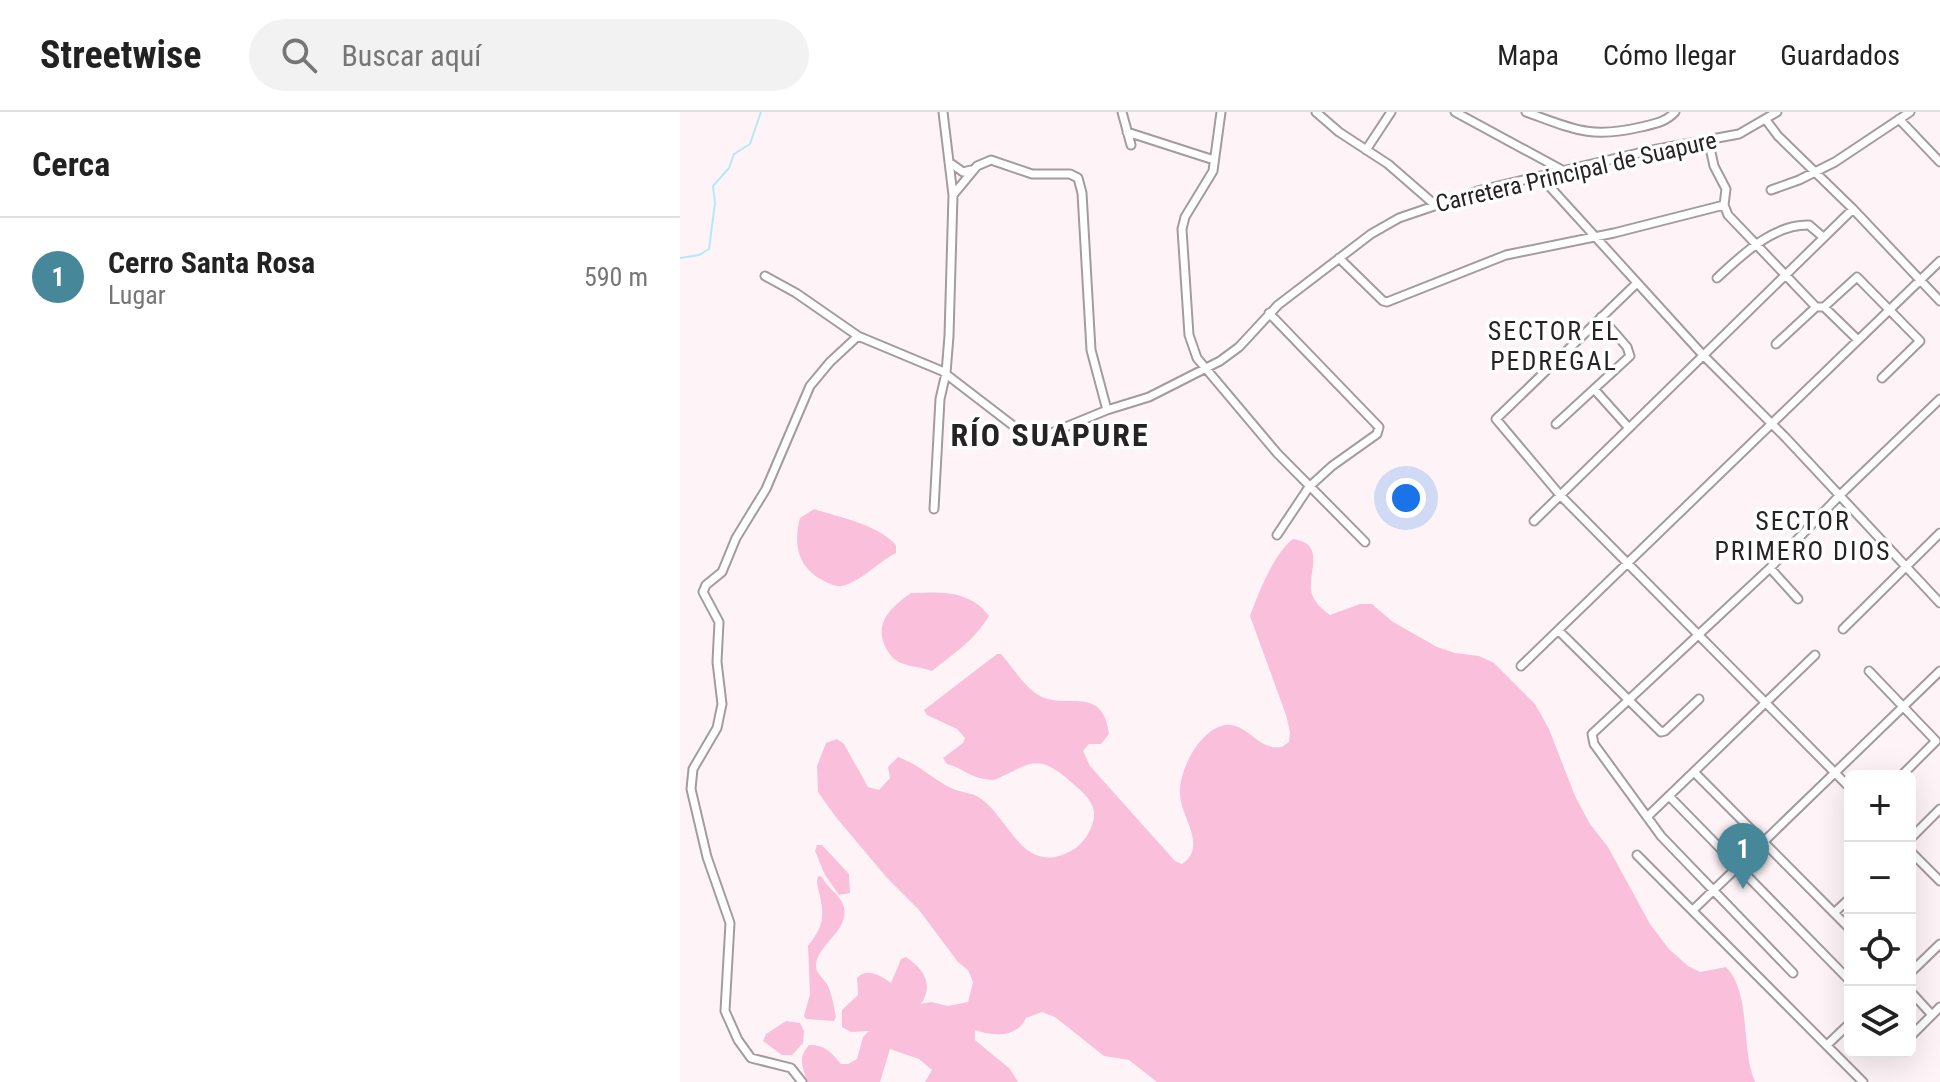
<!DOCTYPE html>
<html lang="es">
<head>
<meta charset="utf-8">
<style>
	body { margin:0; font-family:"Roboto Condensed",sans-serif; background:#f2f2f2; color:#222 }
	.controls { position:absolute; right:24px; bottom:24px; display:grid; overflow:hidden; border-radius:12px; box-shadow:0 8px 32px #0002 }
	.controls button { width:72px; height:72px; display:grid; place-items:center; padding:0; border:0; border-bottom:2px solid #e0e0e0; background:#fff; color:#222; font:40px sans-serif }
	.you { position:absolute; left:726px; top:386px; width:28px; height:28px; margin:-20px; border:6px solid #fff; border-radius:50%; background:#1a73e8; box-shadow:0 0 0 12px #1a73e833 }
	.badge { display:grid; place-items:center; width:52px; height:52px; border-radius:50%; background:#46889a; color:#fff; font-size:26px; font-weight:700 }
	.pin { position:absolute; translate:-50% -66px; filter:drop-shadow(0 2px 4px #0008) }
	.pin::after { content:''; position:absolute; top:42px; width:28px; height:24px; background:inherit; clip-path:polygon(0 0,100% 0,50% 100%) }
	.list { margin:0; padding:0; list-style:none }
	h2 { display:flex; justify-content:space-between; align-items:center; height:104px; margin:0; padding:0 32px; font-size:34px }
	h2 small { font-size:26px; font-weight:400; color:#767676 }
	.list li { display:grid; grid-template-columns:52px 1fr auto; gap:24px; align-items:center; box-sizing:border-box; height:120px; padding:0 32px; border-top:2px solid #e0e0e0 }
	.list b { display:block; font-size:30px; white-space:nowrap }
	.list p { margin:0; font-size:26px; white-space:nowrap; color:#767676 }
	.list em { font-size:26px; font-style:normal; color:#767676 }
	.icon { flex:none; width:44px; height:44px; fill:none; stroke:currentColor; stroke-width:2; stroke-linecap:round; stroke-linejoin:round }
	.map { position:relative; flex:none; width:1260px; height:970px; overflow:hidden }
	header { display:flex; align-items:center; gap:48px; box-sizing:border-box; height:112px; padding:0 40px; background:#fff; border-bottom:2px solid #e0e0e0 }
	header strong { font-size:38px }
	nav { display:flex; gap:44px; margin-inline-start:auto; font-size:28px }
	.search { width:560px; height:72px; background:#f2f2f2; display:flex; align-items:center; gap:20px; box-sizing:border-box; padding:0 28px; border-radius:44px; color:#767676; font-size:30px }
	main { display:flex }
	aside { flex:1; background:#fff }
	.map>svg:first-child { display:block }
	.green { fill:#fac0db }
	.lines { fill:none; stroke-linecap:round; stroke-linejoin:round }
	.stream { stroke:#b5e9f8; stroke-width:2 }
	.street-casing { stroke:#a49b9f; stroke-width:11 }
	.street { stroke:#fff; stroke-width:7 }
	.labels { text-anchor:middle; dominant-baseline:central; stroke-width:7; stroke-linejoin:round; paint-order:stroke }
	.street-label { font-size:24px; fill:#262324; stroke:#fff }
	.neighbourhood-label { font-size:26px; letter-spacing:2px; fill:#262324; stroke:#fff }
	.district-label { font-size:32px; font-weight:bold; letter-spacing:2px; fill:#262324; stroke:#fff }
</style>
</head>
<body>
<header>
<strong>Streetwise</strong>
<div class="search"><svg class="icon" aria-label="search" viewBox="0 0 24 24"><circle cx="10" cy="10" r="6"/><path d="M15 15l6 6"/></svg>Buscar aquí</div>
<nav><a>Mapa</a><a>Cómo llegar</a><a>Guardados</a></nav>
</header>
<main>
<aside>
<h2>Cerca<small></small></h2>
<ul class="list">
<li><span class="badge">1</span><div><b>Cerro Santa Rosa</b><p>Lugar</p></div><em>590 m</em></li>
</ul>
</aside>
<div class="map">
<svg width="1260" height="970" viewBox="0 0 1260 970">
	<rect width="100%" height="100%" fill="#fef4f8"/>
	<!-- green -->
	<path class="green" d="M134,397c27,9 63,15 82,36v8c-18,9 -34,28 -54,33 -6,1 -12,-2 -18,-5 -26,-13 -31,-36 -24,-63z
		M613,427c35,5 13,35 19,55 3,9 10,15 18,21l30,-11h12l21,18 44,25 18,6 24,3 15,7 41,41 14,25 26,67 15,28 18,23 42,77 19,25 19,17 12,6 26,-5c26,27 14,80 29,115h-598l-28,-22 -25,-4 -49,-39 -13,-5 -16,6c-10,21 -33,18 -51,12v10l35,29 8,13h-93l7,-12 -13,-11 -29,-10 -10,33h-73c-4,-16 -10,-23 2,-37 16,0 22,7 32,19h7l9,-5 6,-22 6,-6 -18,1 -9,-5v-17l16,-15 -1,-17c10,-11 24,-2 34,5l10,-24 5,-2c18,12 28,28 15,47l10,-2 17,4 20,-4 5,-20 -5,-12 -10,-8 -39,-52 -32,-32 -52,-62 -17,-24 -1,-26 9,-23 11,-4 7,5 24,43 11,3 11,-12 -2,-11 10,-10c20,7 35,22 53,31 10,5 20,4 29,10 30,20 42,79 91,53 12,-6 22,-22 23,-35 1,-15 -13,-25 -23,-34 -36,-32 -42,-16 -77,-2 -25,-1 -28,-11 -47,-16l-4,-6 20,-15 2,-5 -8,-9 -30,-14 -3,-5 73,-56h4c11,12 24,34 39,42 27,14 63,-12 69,38l-8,10h-12l-6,7 7,15 85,95 7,3c26,-18 -1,-46 -2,-69 -2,-24 20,-66 45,-70 17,-3 30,17 44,21 4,2 9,1 13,1l7,-5 1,-10 -4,-17 -36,-99c8,-22 24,-63 43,-77z
		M231,481c30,-1 59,-3 78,23 -15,25 -35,37 -57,55 -10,-4 -21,-4 -31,-8 -7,-3 -10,-7 -14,-13 -15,-26 4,-43 24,-57z
		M137,733h5l27,29 1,19 -11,2 -14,-20 -10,-24z
		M138,764l4,1c5,10 15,16 20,25 12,26 -23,40 -26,62 -1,10 8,14 12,22 4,9 6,21 8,31l-2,4 -28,-2 -2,-3 6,-22 -2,-48c14,-18 17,-27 12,-50 -2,-9 -4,-12 -2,-20z
		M106,909l14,2 4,8 -1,12 -11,12h-10l-19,-14 3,-7z"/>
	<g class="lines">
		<!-- stream -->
		<path class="stream" d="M0,146l19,-3 10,-6 6,-46 -2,-17 16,-18 5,-14 16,-10 11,-32"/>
		<!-- street casing -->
		<g class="street-casing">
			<path id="street" d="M442,0l9,33
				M541,0l-8,59 -28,46 -3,12 7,106 8,23 80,95 88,89
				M636,0l23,20 49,32 46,40
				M775,0l109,59
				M846,0c47,17 64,27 115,15 13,-3 25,-5 34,-15
				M1219,7l41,43
				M1086,8l12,16 75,73 87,92
				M447,20l87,28
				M1028,27l6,27 12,23 -2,16 4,10 88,92
				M686,38l25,-38
				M269,50l14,10 8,-2
				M860,64l162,178 84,84 154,165
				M1091,78l28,-10 36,-18 75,-50
				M273,83l24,-29 14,-6 41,14h38l8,4 4,15 9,157 16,60
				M659,146l44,43 4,1 119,-47 108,-22 110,-28
				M85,164l31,17 62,43 84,35 86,66 6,3 73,-30 42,-13 71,-36 19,-14 39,-42 93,-71 28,-16 82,-28 166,-39 92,-17 38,-22
				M1037,166c24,-22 56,-54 92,-53l14,12
				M957,171l-141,136 64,76 290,293
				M1144,195l34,33
				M589,201l110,114 -2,7 -45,32 -23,21 -32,48
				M1096,232l40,-37h8l33,-30 63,64 -38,37
				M914,277l34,38
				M876,312l74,-68 -3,-9 -26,-30
				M254,397l6,-110 6,-26 3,-37 4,-141 -10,-83
				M854,409l319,-312
				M1090,456l28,31
				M1163,517l97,-96
				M878,518l103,102 4,-1 34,-32
				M841,554l419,-405
				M1189,559l67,70 -34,34
				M1014,660l156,157
				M989,684l181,185
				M967,705l168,-162
				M1230,727l30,-30
				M1230,739l30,30
				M957,743l226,227
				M1013,798l247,-239
				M1154,801l16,-15
				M1113,861l-132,-137 -67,-92 -2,-10 178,-166 70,-73 100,-96
				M1230,861l30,-29
				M1230,879l22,24
				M1230,925l30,-30
				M1147,933l23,-22
				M122,970l-11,-14 -40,-10 -13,-18 -13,-29 5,-88 -23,-66 -16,-68 2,-20 24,-41 5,-24 -5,-42 2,-40 -16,-30 3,-7 16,-13 14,-34 30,-49 44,-103 20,-24 28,-26"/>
		</g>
		<!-- street -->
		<use href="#street" class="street"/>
	</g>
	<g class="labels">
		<!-- street labels -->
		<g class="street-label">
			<text transform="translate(896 60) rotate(-13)">Carretera Principal de Suapure</text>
		</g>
		<!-- neighbourhood labels -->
		<g class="neighbourhood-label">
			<text x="874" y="219">SECTOR EL<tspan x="874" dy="30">PEDREGAL</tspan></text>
			<text x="1123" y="409">SECTOR<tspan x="1123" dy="30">PRIMERO DIOS</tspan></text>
		</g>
		<!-- district labels -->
		<g class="district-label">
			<text x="370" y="323">RÍO SUAPURE</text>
		</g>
	</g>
</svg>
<div class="controls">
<button>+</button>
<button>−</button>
<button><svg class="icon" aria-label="locate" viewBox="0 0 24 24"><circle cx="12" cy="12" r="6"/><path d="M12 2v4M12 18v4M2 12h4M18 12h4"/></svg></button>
<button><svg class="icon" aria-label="layers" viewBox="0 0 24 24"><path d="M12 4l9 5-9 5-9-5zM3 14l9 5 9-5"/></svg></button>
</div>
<div class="you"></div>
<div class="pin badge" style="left:1063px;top:777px">1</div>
</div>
</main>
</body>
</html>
